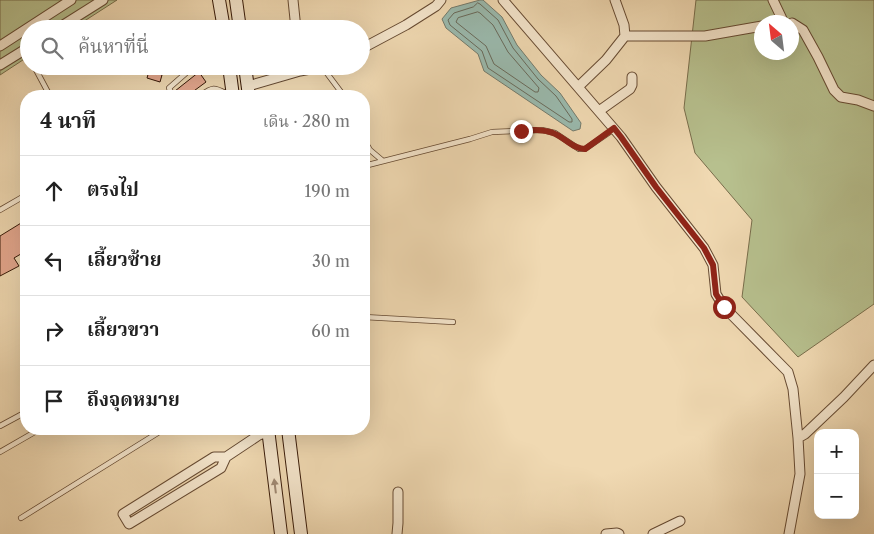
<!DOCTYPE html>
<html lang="th">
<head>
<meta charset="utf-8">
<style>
	body { margin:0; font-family:"Libre Caslon Text","Noto Serif Thai",serif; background:#f6f6f6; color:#222 }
	.controls { position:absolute; right:15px; bottom:15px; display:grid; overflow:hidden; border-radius:10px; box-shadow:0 5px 20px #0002 }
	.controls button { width:45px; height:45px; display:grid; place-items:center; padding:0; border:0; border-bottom:1px solid #e0e0e0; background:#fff; color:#222; font:25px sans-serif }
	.compass { position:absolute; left:754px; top:15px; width:45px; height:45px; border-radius:50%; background:#fff; box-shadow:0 5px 20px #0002; rotate:332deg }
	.stop { position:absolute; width:15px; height:15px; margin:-11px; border:4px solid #8f2418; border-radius:50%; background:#fff }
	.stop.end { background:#8f2418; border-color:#fff; box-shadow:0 1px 5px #0008 }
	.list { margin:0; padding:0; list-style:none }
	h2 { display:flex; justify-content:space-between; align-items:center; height:65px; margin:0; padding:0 20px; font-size:21px }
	h2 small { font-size:16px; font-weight:400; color:#767676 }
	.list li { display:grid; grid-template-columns:32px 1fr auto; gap:15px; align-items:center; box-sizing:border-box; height:70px; padding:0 20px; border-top:1px solid #e0e0e0 }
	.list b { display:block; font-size:19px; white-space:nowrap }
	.list em { font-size:16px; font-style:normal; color:#767676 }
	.icon { flex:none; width:28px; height:28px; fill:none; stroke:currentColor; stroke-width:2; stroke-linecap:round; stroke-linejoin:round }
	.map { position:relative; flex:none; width:874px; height:534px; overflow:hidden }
	.search { position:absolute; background:#fff; box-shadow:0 5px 20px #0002; left:20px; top:20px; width:350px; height:55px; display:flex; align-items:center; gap:12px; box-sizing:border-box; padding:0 18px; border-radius:28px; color:#767676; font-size:19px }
	.panel { position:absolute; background:#fff; box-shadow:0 5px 20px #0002; left:20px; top:90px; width:350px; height:345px; border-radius:20px }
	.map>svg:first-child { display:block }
	.green { fill:#b7c08e; stroke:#786d4b; fill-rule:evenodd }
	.water { fill:#9abaae; stroke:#737a6c }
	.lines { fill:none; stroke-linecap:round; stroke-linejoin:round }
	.shore { stroke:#696a5b; stroke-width:1 }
	.building { fill:#e5a88e; stroke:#381a08 }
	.lane-casing { stroke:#664a32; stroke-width:6 }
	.street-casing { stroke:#664a32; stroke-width:11 }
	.secondary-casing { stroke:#381a08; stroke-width:14 }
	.lane { stroke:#f5e6cd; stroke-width:4.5 }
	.street { stroke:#f5e6cd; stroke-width:9 }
	.secondary { stroke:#f5e6cd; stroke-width:12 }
	.oneway { fill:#a08a74 }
	.route { stroke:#8f2418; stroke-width:6 }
</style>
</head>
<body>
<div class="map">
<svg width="874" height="534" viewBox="0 0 874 534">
	<rect width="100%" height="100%" fill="#f0d9b2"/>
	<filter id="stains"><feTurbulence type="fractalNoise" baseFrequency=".004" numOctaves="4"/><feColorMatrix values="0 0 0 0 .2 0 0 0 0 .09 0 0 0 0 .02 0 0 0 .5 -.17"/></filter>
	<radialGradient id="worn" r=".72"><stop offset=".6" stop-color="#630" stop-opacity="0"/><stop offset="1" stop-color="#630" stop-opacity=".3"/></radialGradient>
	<!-- green -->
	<path class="green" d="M0,0h117l-45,29h-43v27l-29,19z
		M696,0h178v304l-76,53 -56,-60 10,-77 -57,-67 -11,-45zM762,22h30v30h-30z"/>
	<!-- water -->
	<path class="water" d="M480,0h3l19,17 15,28 24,30 19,18 21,30 -1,6 -7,2 -89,-60 -6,-17 -32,-26 -4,-9 9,-11z"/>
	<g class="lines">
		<!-- shore -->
		<path class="shore" d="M478,3l2,1 18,16 15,28 25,31 18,17 16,23v3h-3l-81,-54 -6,-17 -32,-26 -2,-5 6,-7 19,-6z
			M478,12l2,1 13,12 15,27 31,36 -1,4h-3l-41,-28 -8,-18 -30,-24 2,-4z"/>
	</g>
	<!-- building -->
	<path class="building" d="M149,71l13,4 -2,7 -13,-4z
		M199,72l7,10 -19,14h-9l-3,-5z
		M26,220v31l-12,7 5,8 -19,10v-40z"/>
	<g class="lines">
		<!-- lane casing -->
		<g class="lane-casing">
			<path id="lane" d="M34,66l16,30
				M323,68l21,28
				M173,96l-4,-8 25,-22
				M200,96c15,-11 15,-8 31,0
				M364,140l6,10 13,11
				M364,166l106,-27 22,-7 50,-2 13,3 24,16h6l29,-20
				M0,210l26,-15
				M364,317l89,5
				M0,426l26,-14
				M0,452l40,-23
				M21,518l143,-89"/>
		</g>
		<!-- street casing -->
		<g class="street-casing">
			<path id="street" d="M293,0l3,29
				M503,0l118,137 35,50 48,61 9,17 3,29 8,13 64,65 5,17 5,49 2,36 -11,60
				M773,0l10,21
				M792,23l11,7 15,27 16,33 7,7 17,3 16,6
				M57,29l46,-29
				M625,36h80l57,-10
				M0,46l71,-46
				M361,49l45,-24 30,-19 5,-6
				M0,65l29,-18
				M248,86l52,-15 26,-5
				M578,87l28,-27 19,-24 -1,-11 -9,-25
				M599,111l31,-22 2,-4v-8
				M798,438l7,-4 39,-37 30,-32
				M226,457h-12l-91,57 6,10 92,-56 5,-11 33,-22 10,-3
				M397,534l1,-11v-31
				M606,534l11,-1 2,1
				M653,534l27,-13"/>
		</g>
		<!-- secondary casing -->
		<g class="secondary-casing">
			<path id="secondary" d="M219,0l5,29
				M236,0l4,29
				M229,66l4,30
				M245,66l4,30
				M268,429l13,105
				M288,429l13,105"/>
		</g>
		<!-- lane -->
		<use href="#lane" class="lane"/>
		<!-- street -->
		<use href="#street" class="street"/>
		<!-- secondary -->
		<use href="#secondary" class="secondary"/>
	</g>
	<!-- one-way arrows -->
	<defs><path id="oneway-solid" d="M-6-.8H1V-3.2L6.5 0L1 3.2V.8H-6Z" transform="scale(1.25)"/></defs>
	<use class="oneway" href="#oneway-solid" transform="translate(275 486) rotate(-97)"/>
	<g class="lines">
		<!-- route -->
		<path class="route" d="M521,131c11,-1 22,-2 32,2 11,4 20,16 32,16l29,-21 7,9 35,50 48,61 9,17 3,29 8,13"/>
	</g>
	<rect width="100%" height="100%" filter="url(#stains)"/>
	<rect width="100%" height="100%" fill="url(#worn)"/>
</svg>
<div class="controls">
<button>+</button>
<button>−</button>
</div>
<svg class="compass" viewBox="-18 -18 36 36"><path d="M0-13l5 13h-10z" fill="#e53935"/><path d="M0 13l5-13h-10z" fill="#767676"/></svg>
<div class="stop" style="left:724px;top:307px"></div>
<div class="stop end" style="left:521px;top:131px"></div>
<div class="search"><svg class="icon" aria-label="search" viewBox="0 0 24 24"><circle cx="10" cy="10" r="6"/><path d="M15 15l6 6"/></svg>ค้นหาที่นี่</div>
<section class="panel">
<h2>4 นาที<small>เดิน · 280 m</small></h2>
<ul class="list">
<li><svg class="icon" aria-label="ahead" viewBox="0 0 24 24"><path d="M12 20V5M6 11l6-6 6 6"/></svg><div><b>ตรงไป</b></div><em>190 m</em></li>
<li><svg class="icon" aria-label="left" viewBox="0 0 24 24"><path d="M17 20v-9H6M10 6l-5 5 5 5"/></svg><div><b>เลี้ยวซ้าย</b></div><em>30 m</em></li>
<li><svg class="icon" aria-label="right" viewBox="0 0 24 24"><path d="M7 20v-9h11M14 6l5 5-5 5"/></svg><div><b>เลี้ยวขวา</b></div><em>60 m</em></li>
<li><svg class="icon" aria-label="arrive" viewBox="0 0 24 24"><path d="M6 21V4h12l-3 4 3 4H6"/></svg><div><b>ถึงจุดหมาย</b></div></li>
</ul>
</section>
</div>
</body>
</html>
